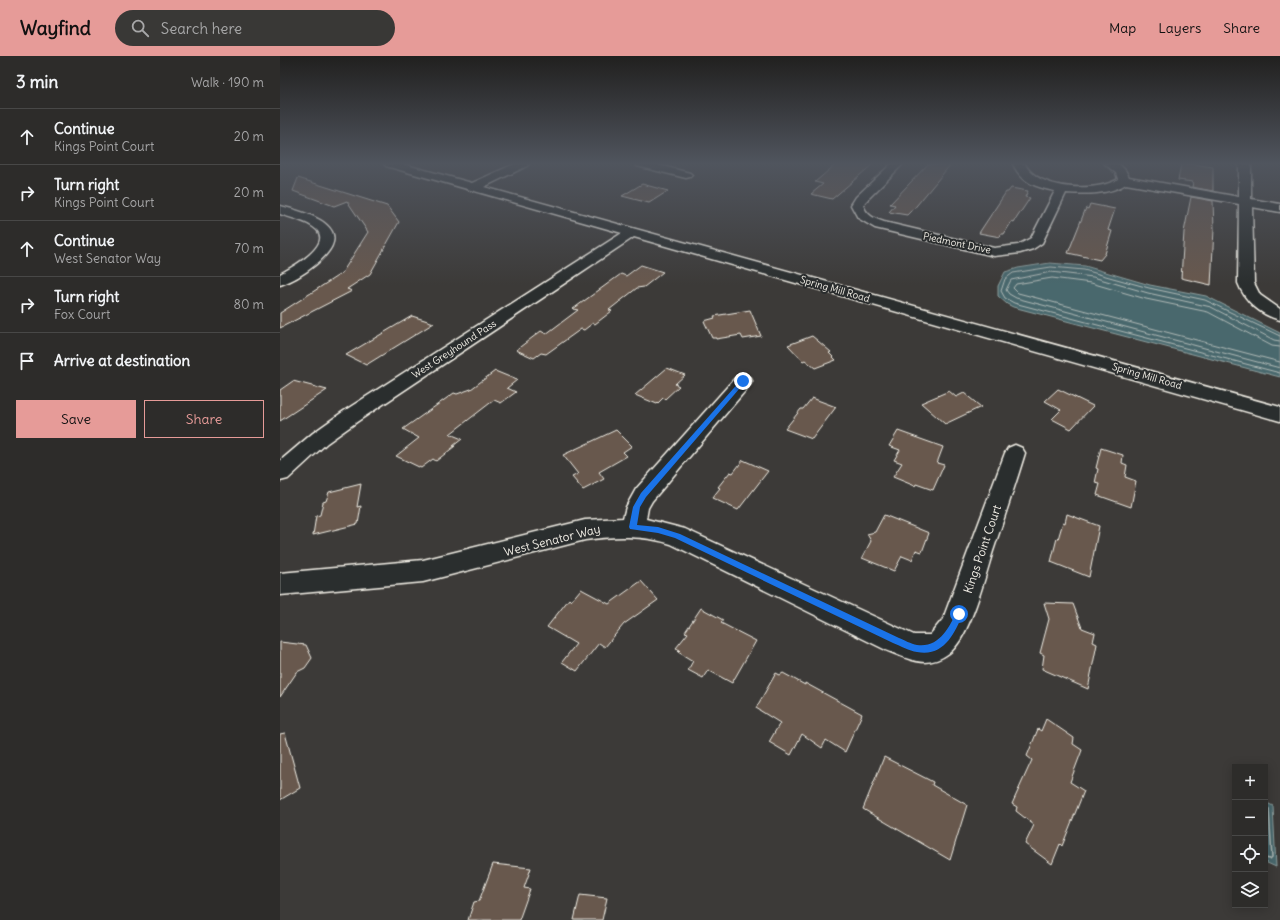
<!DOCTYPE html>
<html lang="en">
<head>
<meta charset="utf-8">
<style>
	body { margin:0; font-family:Delius,sans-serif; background:#393836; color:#f1f3f6 }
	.controls { position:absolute; right:12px; bottom:12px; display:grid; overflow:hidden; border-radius:0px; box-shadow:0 2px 10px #0003 }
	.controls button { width:36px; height:36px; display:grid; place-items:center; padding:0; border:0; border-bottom:1px solid #484847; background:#2d2c2a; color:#f1f3f6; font:20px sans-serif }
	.stop { position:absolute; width:12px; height:12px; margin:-9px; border:3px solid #1a73e8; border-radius:50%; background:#fff }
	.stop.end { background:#1a73e8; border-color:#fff; box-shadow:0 1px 4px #0008 }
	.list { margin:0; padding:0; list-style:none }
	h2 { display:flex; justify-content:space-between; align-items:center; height:52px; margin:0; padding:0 16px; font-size:17px }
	h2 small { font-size:13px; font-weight:400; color:#a7a7a8 }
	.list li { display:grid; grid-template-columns:26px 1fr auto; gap:12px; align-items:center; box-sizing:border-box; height:56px; padding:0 16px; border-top:1px solid #484847 }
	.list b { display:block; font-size:15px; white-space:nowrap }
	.list p { margin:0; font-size:13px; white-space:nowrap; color:#a7a7a8 }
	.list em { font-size:13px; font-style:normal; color:#a7a7a8 }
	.actions { display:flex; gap:8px; padding:12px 16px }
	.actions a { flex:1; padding:9px 0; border:1px solid #e69b98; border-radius:0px; text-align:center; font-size:14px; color:#e69b98 }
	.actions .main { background:#e69b98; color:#111 }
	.icon { flex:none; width:22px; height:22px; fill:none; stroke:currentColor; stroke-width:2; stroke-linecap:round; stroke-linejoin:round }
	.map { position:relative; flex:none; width:1000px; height:864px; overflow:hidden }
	header { display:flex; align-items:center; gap:24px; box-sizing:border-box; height:56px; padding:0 20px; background:#e69b98; color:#111 }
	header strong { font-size:19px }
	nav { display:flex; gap:22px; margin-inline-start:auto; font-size:14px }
	.search { width:280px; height:36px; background:#393836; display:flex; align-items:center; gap:10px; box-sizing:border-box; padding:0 14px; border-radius:22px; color:#a7a7a8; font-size:15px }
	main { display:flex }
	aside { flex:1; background:#2d2c2a }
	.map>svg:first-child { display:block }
	.water { fill:#4a686d; stroke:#8e9f9e }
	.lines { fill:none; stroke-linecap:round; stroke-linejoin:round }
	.shore-far1 { stroke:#b0bab7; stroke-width:1 }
	.shore { stroke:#b0bab7; stroke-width:1.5 }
	.building { fill:#67584e; stroke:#f4f1e8 }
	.minor-casing { stroke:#f4f1e8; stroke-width:3 }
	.minor { fill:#2a2d2e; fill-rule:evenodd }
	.route { fill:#1a73e8 }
	.labels { text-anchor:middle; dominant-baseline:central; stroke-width:4; stroke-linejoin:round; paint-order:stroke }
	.far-street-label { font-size:10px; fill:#f4f1e8; stroke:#2a2d2e }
	.street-label { font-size:12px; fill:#f4f1e8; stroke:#2a2d2e }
</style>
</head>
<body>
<header>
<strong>Wayfind</strong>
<div class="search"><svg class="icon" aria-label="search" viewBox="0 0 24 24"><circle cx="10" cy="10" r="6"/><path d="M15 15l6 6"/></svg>Search here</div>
<nav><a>Map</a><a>Layers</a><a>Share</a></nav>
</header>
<main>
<aside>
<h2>3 min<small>Walk · 190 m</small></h2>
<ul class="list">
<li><svg class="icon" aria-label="ahead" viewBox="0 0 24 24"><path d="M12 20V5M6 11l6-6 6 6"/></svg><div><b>Continue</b><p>Kings Point Court</p></div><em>20 m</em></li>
<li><svg class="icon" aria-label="right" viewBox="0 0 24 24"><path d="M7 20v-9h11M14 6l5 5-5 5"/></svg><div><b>Turn right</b><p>Kings Point Court</p></div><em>20 m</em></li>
<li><svg class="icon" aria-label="ahead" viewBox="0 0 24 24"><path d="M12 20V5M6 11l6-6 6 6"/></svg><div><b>Continue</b><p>West Senator Way</p></div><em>70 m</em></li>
<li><svg class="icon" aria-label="right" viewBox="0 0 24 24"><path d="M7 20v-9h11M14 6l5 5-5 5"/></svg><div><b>Turn right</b><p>Fox Court</p></div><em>80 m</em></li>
<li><svg class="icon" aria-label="arrive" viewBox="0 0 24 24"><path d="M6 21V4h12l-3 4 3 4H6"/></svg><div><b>Arrive at destination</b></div></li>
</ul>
<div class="actions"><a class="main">Save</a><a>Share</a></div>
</aside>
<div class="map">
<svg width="1000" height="864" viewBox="0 0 1000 864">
	<rect width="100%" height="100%" fill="#3c3a38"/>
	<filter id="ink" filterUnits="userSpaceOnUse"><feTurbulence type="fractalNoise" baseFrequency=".025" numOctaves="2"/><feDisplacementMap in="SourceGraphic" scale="8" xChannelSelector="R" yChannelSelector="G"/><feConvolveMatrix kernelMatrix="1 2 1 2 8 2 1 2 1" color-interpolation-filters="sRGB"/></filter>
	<g filter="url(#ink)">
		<!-- water -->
		<path class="water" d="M770,207l35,3 65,19 56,11 74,37v44l-267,-70 -6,-3 -9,-8v-10l7,-14 13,-4z
			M985,746l8,4 3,61 -11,-5z"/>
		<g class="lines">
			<!-- shore-far1 -->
			<path class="shore-far1" d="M1000,280l-75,-36 -56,-12 -65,-18 -33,-3 -38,6 -8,6 -4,12 4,7 9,5 266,70
				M1000,285l-6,-1 -63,-33 -63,-14 -55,-16 -42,-5 -40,8 -5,10 3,4 7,4 264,70
				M1000,291l-8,-1 -64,-34 -62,-13 -55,-16 -39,-5 -36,6 -3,4 5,5 262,69"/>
			<!-- shore -->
			<path class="shore" d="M985,751l4,2 3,48 -2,2 -5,-1"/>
		</g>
		<!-- building -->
		<path class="building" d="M556,108h37l-41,35 -21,-5 12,-10 -8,-2z
			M648,108h23l-39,47h-1l-4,4 -18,-3 6,-7 -5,-1z
			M901,108h12l20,3v24l-21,-4 1,-5 -15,-2z
			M18,122l89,28 12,16 -29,52 -23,15 5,2 -72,37v-15l62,-40 26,-41 -21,-31 -13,5 -41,-15z
			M362,128l26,7 -19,12 -27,-7z
			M731,132l17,3 -3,6 5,1 -16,24 -2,-1 -8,13h-3l-1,3 -21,-4 27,-41h2z
			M911,141l22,4 1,28 -3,56 -30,-7 3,-46z
			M810,148l25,5 -7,21 4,1 -7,23 -5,6 -32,-7 18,-45 2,1z
			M361,209l22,7 -19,15 -7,1 -28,22 3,1 -17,13 -2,-1 -9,7 -3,-1 -35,25 -5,-1 -7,5 -18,-8 25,-19 5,3 32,-24 -5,-1 48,-35 5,2z
			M470,254l11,26 -18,3 -2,-4 -25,4v-1h-4l-8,-17 11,-3 -1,-2z
			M132,260l22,7 -68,42 -20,-10z
			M532,280l19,16 -2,1 7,7 -21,8 -10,-8 -2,1 -15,-16z
			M387,312l18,7 -10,9 4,2 -14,13 -2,-1 -6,6 -22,-9z
			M215,315l22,9 -10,8 9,4 -15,11 -7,-3 -44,34 12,5 -9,7h2l-19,15 -3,-2 -12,9 -25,-12 23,-18 -16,-9 51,-36 3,1 14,-5z
			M13,325l34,9 -47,31v-31z
			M778,333l35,17 -22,23 -19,-10 9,-9 -16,-9z
			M669,335l7,6 8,-4 17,14 -36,17 -24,-21z
			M532,342l24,9 -24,32 -27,-10 16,-20h2z
			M336,374l16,16 -9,6 4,4 -28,16 5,7 -21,11 -11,-13 6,-3 -15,-19z
			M618,375l45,16 -6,16 7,2 -11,25 -17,-6 -1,2 -22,-9 9,-14 -8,-3 6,-10 -11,-4z
			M821,392l22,7 -1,8 5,2 -2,12 11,4 -5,26 -34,-12 3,-11 -5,-1 3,-14 -2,-1z
			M463,404l25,11 -30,39 -26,-12 8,-10 -2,-1 12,-15 3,1z
			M81,428l-4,23 4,-1 -3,18 -45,11 3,-19 4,-1 3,-13 3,-1 3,-9z
			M787,458l32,12 -10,51 -38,-15 6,-24 1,1 5,-17 2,1z
			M604,459l45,18 -7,19 -6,-2 -4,10 -10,-4 -8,15 -32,-13 9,-17 -4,-7 8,-2z
			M361,525l17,19 -34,24 -19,23 -6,-4 -22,28 -15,-9 14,-18 -29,-17 22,-28 2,2 10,-12 28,15z
			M764,547l29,1 9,24 13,5 -2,9 4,2 -9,45 -46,-20 2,-14 -4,-2 9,-34z
			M421,552l22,12 -2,3 35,18 -24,42 -24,-13 -5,8 -15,-8 5,-9 -15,-9 2,-2 -4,-2 12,-15 -3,-1z
			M0,586l26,3 6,13 -7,10 -8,4 -17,25z
			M496,617l4,2 3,-2 22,12v-2l57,31 -17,38 -19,-12 -4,8 -20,-14 -11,21 -22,-13 11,-19 -24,-15z
			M766,663l28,19 -1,6 9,6 -12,32 14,9 -22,55 -2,-2 -8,20 -27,-20 9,-19 -18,-14 1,-4 -5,-3 20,-44 -5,-4 11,-27 3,2z
			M5,677l15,55 -20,12v-66z
			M604,701l49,25 -1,3 35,20 -17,55 -87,-51z
			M213,808l38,4 -7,20 6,1 -11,31h-51l6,-18 5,-1z
			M300,839l27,3 -5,22h-28z"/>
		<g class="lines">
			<!-- minor casing -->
			<g class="minor-casing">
				<path id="minor" d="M104,108h19l69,19 42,-19h15l-2,2 -43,21 796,220v14l-646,-184 -276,184 -31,22 -39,36 -8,2v-20l33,-28 31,-22 278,-178 -236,-67z
					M355,108h20l35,9 2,2 -2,2 -4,1 -49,-12z
					M611,108h12l-38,38 -2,3c3,10 12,14 21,17l110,26 24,-3 13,-7 24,-47c-19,-4 -33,-8 -42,-27h12c12,26 71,29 93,15l-2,-6 -11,-9h14l6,6 4,7 110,20v-33h12v35l29,5v8l-28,-5 2,76 6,12 20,14v11c-19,-5 -35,-18 -42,-37l1,-79 -113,-20c-18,11 -40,10 -60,9l-24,50 -9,6 -13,4 -26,3 -119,-28 -17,-10 -7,-13 5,-8z
					M0,150c33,8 80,23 35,59 -10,8 -22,16 -35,20v-11c11,-6 52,-28 37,-44 -9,-9 -26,-12 -37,-16z
					M463,319l7,2 2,4 -2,4 -98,116 -4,7 -2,11 39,10 229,106h16l13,-16 62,-166 3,-5 7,-3 7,3 3,5c-10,33 -21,65 -32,98 -8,25 -23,87 -44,102 -23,17 -40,6 -63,-3l-215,-106c-29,-9 -57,-8 -86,-4l-162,42 -143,13v-22l143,-13 162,-40 38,-2 3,-11 10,-18 100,-112z"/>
			</g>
			<!-- minor -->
			<use href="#minor" class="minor"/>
		</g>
	</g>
	<!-- sky -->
	<linearGradient id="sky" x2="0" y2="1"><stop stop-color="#21201f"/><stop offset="0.47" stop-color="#50555e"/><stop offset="1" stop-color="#50555e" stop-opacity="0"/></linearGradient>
	<rect width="1000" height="229" fill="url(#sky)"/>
	<!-- route -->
	<path class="route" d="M461,324l5,1 -100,116 -6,10 -3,18 21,2 22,7 219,104c5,2 12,6 18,7 22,3 32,-17 40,-34h5l1,3c-9,20 -19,43 -46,38 -8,-1 -16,-6 -24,-9l-218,-105 -17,-5 -28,-4 -1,-2 4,-20 8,-14z"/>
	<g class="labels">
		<!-- far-street labels -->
		<g class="far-street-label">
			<text transform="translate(677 187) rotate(12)">Piedmont Drive</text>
			<text transform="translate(555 233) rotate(16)">Spring Mill Road</text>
			<text transform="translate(174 293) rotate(-33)">West Greyhound Pass</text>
			<text transform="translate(867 320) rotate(16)">Spring Mill Road</text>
		</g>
		<!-- street labels -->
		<g class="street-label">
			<text transform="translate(272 484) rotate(-14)">West Senator Way</text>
			<text transform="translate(702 493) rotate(-71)">Kings Point Court</text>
		</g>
	</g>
</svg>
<div class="controls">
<button>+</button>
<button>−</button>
<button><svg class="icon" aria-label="locate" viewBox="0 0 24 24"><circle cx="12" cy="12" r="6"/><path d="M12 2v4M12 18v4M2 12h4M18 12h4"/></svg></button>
<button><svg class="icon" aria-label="layers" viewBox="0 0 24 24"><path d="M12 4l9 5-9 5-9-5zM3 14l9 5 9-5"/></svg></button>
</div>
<div class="stop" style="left:679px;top:558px"></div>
<div class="stop end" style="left:463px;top:325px"></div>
</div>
</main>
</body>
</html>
